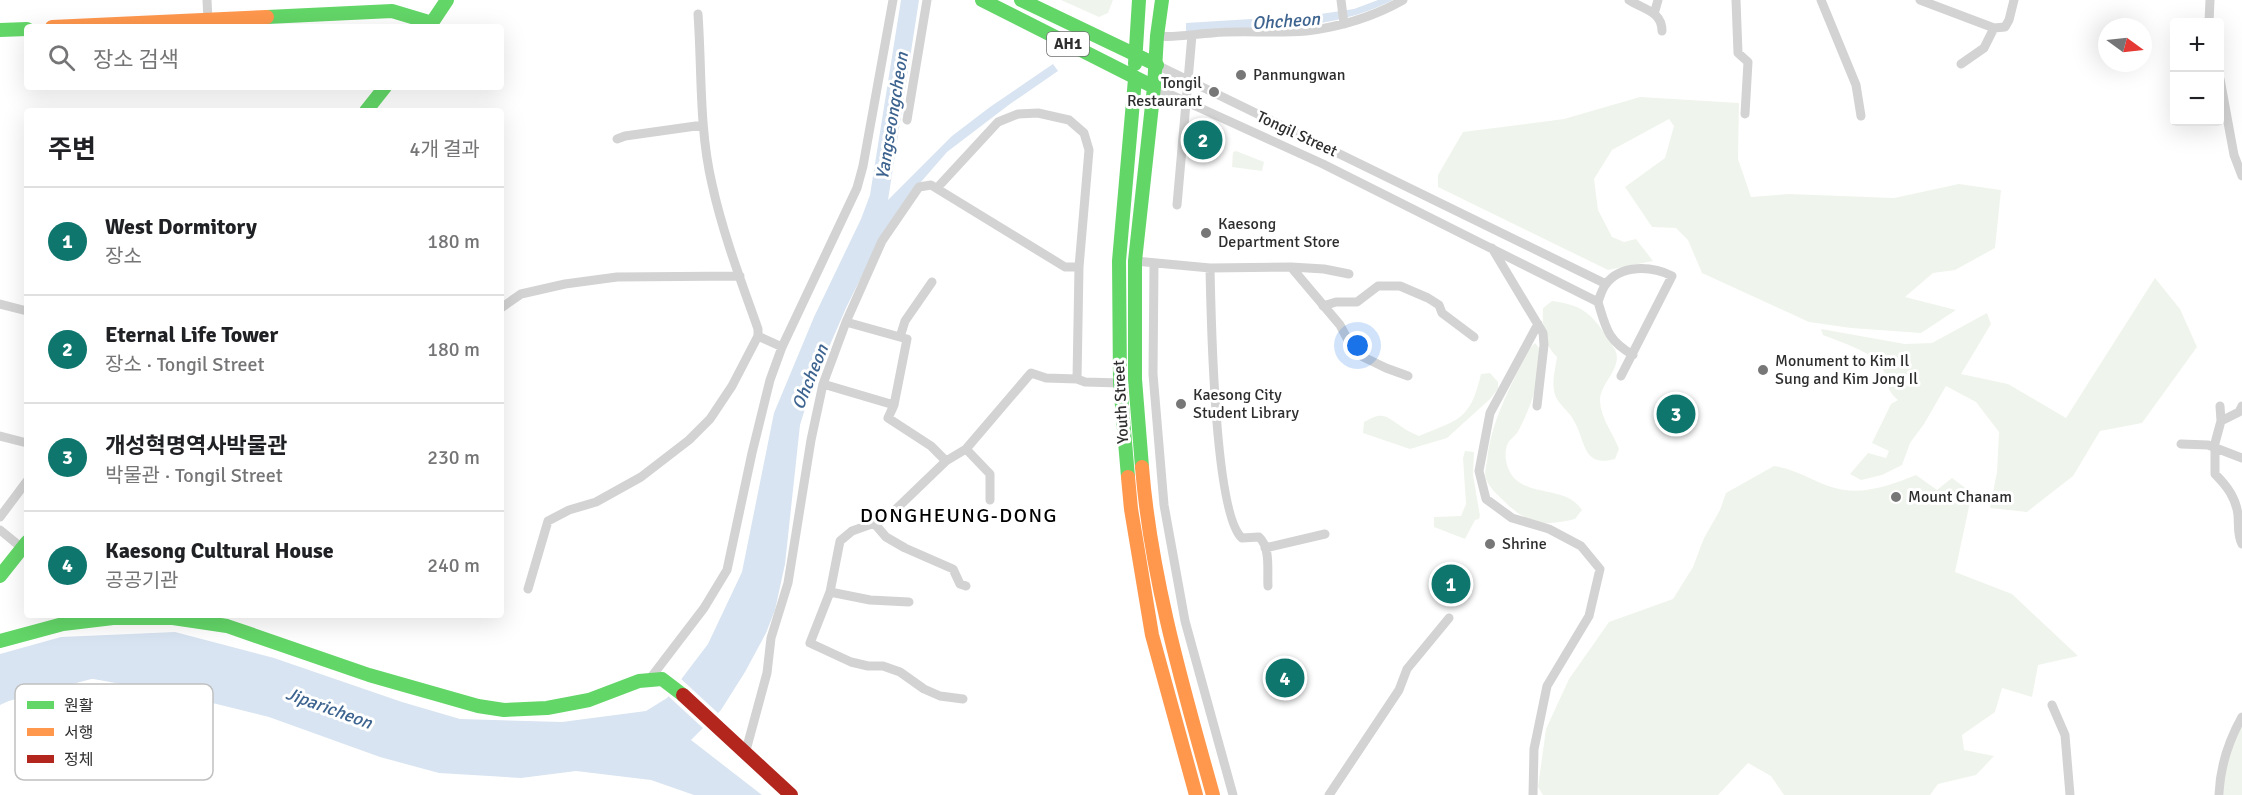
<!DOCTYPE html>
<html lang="ko">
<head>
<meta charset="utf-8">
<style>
	body { margin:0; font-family:Signika,"Noto Sans KR",sans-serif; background:#f6f6f6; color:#202124 }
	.controls { position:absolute; right:18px; top:18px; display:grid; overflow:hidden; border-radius:6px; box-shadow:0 6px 24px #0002 }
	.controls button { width:54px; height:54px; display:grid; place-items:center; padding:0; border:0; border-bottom:2px solid #e0e0e0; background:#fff; color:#202124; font:30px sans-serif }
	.compass { position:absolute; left:2098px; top:18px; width:54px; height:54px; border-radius:50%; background:#fff; box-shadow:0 6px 24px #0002; rotate:105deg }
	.you { position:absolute; left:1358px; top:346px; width:21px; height:21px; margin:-15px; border:4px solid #fff; border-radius:50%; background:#1a73e8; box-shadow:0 0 0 9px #1a73e833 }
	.badge { display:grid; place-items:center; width:39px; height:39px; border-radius:50%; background:#0f766e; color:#fff; font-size:20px; font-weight:700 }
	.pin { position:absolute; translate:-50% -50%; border:3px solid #fff; box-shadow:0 2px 6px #0006 }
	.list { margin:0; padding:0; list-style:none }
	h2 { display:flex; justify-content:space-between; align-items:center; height:78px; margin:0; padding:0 24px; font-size:26px }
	h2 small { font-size:20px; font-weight:400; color:#757577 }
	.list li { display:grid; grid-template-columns:39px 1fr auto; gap:18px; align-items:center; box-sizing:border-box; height:108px; padding:0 24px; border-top:2px solid #e0e0e0 }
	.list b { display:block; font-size:22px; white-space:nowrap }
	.list p { margin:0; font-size:20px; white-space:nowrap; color:#757577 }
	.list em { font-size:20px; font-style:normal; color:#757577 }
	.icon { flex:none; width:33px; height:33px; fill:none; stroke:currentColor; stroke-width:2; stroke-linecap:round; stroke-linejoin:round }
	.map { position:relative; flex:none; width:2242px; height:795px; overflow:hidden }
	.search { position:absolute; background:#fff; box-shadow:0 6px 24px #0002; left:24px; top:24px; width:480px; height:66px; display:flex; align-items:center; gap:15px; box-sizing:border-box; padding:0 21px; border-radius:6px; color:#757577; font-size:22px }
	.panel { position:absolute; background:#fff; box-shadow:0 6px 24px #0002; left:24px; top:108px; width:480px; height:510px; border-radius:6px }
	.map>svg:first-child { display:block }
	.green { fill:#eff5ec }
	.water { fill:#d8e4f1 }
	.pier { fill:#fff }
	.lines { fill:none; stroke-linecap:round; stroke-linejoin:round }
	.river { stroke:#d8e4f1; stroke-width:16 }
	.street { stroke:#d3d3d3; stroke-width:9 }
	.fast { stroke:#63d668; stroke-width:14 }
	.slow { stroke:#ff974d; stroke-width:14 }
	.jam { stroke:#b3261e; stroke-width:14 }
	.poi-dot { fill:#777; stroke:#fff; stroke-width:2 }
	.labels { text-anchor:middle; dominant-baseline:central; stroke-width:6; stroke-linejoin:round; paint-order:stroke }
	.shield { fill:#fff; stroke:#6d6d6d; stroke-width:1.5 }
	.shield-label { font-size:15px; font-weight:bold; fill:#2e2e2e }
	.poi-label { font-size:16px; fill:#2e2e2e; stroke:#fff; text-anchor:start }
	.street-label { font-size:16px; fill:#2e2e2e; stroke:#fff }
	.water-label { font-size:18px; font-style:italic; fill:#3d638f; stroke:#fff }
	.quarter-label { font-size:20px; letter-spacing:1.5px; fill:#000; stroke:#fff }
	.key { fill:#fff; stroke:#c0c0c0; stroke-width:1.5 }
	.key-label { font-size:16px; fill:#2e2e2e }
</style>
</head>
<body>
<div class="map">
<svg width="2242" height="795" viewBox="0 0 2242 795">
	<rect width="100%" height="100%" fill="#fff"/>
	<!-- green -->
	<path class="green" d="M1061,0h52l-5,13 -9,4z
		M1640,97l99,6 -1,56 13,38 38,-3 105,4 65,-14 42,6 -6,58 -40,22 -22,3 -28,24 51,13 -35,23 -70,-5 -42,-6 -107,-49 -14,-33 -12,-12 -24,-1 -27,-40 40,-29 9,-32 -5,-7 -57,31 -18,29 4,31 14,27 12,5 12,-3 17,22 -45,9 -170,-83v-12l25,-43 101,-13z
		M1236,151l28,11 -2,9 -30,-4 1,-15z
		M2155,278l25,31 17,38 -55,76 -42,8 -27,45 -46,36 -37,-4 7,-36 2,-40 -23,-30 -30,-16 -22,38 -14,19 -8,22 -20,10 -21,5 -11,-6 18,-21 18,5 3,-7 -17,-8 19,-39 7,-4c-14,-12 -9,-19 -16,-33 -7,-14 -44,-26 -59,-32l-2,-6 84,15 27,-1 55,-30 4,11 -30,50 47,10 58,34z
		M1552,301c30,4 39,12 55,36 4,7 10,13 10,21 -1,16 -17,27 -17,43 1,18 13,32 19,48l-4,10c-33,9 -29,-18 -41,-38 -3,-7 -10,-12 -15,-19 -10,-13 -4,-30 -2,-45 -13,-11 -15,-32 -14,-49z
		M1535,343l5,6c-2,13 -1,29 -5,41 -3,12 -12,33 -18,43 -2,3 -7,6 -9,10 -5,10 -2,26 6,35 19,19 52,8 68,32l-7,9c-31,7 -44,7 -68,-15 -8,-8 -16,-14 -21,-25 -2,-5 0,-12 1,-18 4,-41 24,-75 42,-112z
		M1490,373l8,9v7l-8,10 -43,39 -37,11 -47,-16 1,-11c20,-11 21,-6 38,5 5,4 11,6 17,9 40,-17 51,-15 62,-62z
		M1465,451l9,1 -1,23 7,41 -1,3 -4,1 -10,19 -31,-12v-10l27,-1 5,-12 -3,-46z
		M1774,466c23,3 40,16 61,22 27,8 56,-3 81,-13l21,15 15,-12 20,15 -17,79 57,22 66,62 -40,9 -6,32 -30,-9 -7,24 -33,23 2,15 30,6 -18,19 -38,9 -8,11h-146l-13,-19 -23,-13 -30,32h-175l-5,-8 8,-58 23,-50 40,-57 64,-23 20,-32 11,-29 16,-28 6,-17z
		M2242,727v68h-18c-2,-22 5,-50 18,-68z"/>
	<!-- water -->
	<path class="water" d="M901,0h18l-31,200 64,-64 38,-29 63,-43 5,7 -48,33 -63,48 -33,38 -32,45 -36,73 -34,78 -12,39 -15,139 -10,46 -9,23 -21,39 -24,38 -30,30 71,55h-68l-43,-15 -75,-9 -55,7 -82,-5 -59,-16 -111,-40 -93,-23 -110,-20 -66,31v-51l61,-17 114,-5 99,26 128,44 58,17 102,3 84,-11 21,-13 41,-54 34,-72 32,-159 40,-96 47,-98 9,-24z
		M1378,0h15c-64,33 -137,28 -207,33v-10l128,-8 40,-6z"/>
	<!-- pier -->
	<path class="pier" d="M680,678l38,35 -14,16 -38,-35z"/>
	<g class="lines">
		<!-- river -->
		<path class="river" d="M0,695l94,-25"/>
		<!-- street -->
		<path class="street" d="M207,0l1,20
			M1341,0l3,24
			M1629,0c15,10 33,11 33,31
			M1736,0l2,53 10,9 -3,52
			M1821,0l35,85 5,31
			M1920,0l74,28
			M1654,14l4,-14
			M2209,22l1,-22
			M1157,36c19,2 37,-2 55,-3 31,-3 63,1 94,-2 33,-4 67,-14 97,-31
			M1961,64l23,-16 10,-20 11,-1 4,-7 5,-20
			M1157,65l449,219
			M2220,79l14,76 8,21
			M1154,87l169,77 275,138
			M907,120l20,-120
			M617,139l8,-3 78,-11
			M937,188l61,-66 20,-8 20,-1 31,7 15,13 5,17 -10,117 -2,112 8,3 35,1
			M1177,205l15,-170
			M1492,248l51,85 1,12 -7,61
			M1135,261l75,7 81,-1 49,58 15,28 31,15 22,8
			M1154,264l-1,110 11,131 21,116 48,174
			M1291,267l33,2 25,5
			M1210,268c1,44 4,246 32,270l17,-1c12,11 8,34 9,49
			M0,304l27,7
			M1323,306l13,-4h21l21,-16h22l28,12 11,7 3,8 32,24
			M501,308l20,-14 44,-10 52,-7 123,-1
			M846,322l61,17 -13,66 -6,13 43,28 15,15
			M758,336l24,11
			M900,337l5,-16 27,-39
			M1621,376l51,-100c-20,-10 -51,-12 -66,8 -4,5 -6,12 -8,18 8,26 9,38 35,53
			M823,384l71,21
			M2220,406l1,15 -6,22v31c12,12 21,24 23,41 1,11 -1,19 4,29
			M2221,421l18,-9 3,-6
			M0,436l27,7
			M2181,444l27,1 34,13
			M966,449l24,25v26
			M0,517l27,-36
			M874,523l12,14 19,11 48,21 7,15 6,2
			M0,530l22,18
			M1265,548l60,-14
			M528,589l20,-68 21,-11 27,-8 45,-25 48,-37 21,-21 22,-33 26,-50v-7c-17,-48 -35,-95 -46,-145 -13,-55 -10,-113 -14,-170
			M830,592l40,8 39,2
			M649,680l55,-72 23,-38 25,-117 18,-73 12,-33 75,-159 6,-22 30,-166
			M963,699l-23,-3 -16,-7 -24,-17 -17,-6h-15l-17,-4 -41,-19 20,-51 10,-51 12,-10 28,-10 12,-8 54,-52 20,-12 65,-76 15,5 31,1
			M2052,705l13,30 5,60
			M745,754l22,-81 4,-35 17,-55 23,-143 12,-56 23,-62 36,-81 37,-54 12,-2 134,82h14
			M1329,795l70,-105 8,-21 42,-51
			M1533,795l1,-46 13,-63 42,-70 11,-47 -19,-23 -32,-17 -37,-11 -26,-19 -7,-28 11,-58 48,-89
			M2219,795c1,-29 9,-53 23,-78"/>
		<!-- fast -->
		<path class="fast" d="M982,0l172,87 3,-51 5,-36
			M1021,0l136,65
			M267,17l125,-6 40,12
			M429,27l18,-27
			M0,30l27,-1
			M1135,64l4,-64
			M366,111l19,-24
			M1142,467l-7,-88v-118l19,-174
			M1128,477l-8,-94 -1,-122 16,-182
			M0,576l27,-34
			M0,641l63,-17 50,-6h60l54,8 142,49 109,31 26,4 43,-2 42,-8 50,-19 23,-2 21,16"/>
		<!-- slow -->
		<path class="slow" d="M52,27l215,-10
			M1142,467c9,112 41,220 71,328
			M1128,477l3,32 21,126 44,160"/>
		<!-- jam -->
		<path class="jam" d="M683,695l108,100"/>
	</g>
	<!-- markers -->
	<g class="poi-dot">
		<circle cx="1241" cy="75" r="6"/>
		<circle cx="1214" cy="92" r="6"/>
		<circle cx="1206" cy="233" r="6"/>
		<circle cx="1763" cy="370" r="6"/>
		<circle cx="1181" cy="404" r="6"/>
		<circle cx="1896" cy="497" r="6"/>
		<circle cx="1490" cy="544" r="6"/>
	</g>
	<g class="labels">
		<!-- shield labels -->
		<rect class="shield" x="1047" y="32" width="42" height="24" rx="4.5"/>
		<g class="shield-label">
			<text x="1068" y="44">AH1</text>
		</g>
		<!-- poi labels -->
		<g class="poi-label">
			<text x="1253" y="75">Panmungwan</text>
			<text x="1202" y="83" text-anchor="end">Tongil<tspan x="1202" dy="18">Restaurant</tspan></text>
			<text x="1218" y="224">Kaesong<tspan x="1218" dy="18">Department Store</tspan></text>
			<text x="1775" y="361">Monument to Kim Il<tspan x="1775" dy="18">Sung and Kim Jong Il</tspan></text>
			<text x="1193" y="395">Kaesong City<tspan x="1193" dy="18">Student Library</tspan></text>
			<text x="1908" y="497">Mount Chanam</text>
			<text x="1502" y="544">Shrine</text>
		</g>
		<!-- street labels -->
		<g class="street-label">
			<text transform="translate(1297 134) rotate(25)">Tongil Street</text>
			<text transform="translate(1121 402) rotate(-93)">Youth Street</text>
		</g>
		<!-- water labels -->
		<g class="water-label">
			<text transform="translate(1286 21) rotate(-4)">Ohcheon</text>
			<text transform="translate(892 116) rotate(-81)">Yangseongcheon</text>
			<text transform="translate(810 377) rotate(-68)">Ohcheon</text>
			<text transform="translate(329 708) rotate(20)">Jiparicheon</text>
		</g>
		<!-- quarter labels -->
		<g class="quarter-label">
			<text x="959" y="515">DONGHEUNG-DONG</text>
		</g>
	</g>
	<!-- legend -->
	<rect x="15" y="684" width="198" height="96" rx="9" class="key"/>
	<rect x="27" y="701" width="27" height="8" fill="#63d668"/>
	<rect x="27" y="728" width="27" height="8" fill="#ff974d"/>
	<rect x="27" y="755" width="27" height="8" fill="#b3261e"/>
	<g class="key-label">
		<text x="64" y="711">원활</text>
		<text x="64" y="738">서행</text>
		<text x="64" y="765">정체</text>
	</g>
</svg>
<div class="controls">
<button>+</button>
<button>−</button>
</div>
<svg class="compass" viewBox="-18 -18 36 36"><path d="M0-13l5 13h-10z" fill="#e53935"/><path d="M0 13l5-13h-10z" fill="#757577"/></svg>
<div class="you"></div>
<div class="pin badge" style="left:1451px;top:584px">1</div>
<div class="pin badge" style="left:1203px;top:140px">2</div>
<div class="pin badge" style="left:1676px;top:414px">3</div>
<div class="pin badge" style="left:1285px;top:678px">4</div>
<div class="search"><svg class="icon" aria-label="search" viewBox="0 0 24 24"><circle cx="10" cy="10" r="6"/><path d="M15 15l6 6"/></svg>장소 검색</div>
<section class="panel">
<h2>주변<small>4개 결과</small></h2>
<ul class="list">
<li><span class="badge">1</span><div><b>West Dormitory</b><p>장소</p></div><em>180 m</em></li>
<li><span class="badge">2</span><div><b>Eternal Life Tower</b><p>장소 · Tongil Street</p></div><em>180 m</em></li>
<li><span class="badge">3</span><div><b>개성혁명역사박물관</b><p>박물관 · Tongil Street</p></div><em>230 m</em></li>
<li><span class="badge">4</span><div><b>Kaesong Cultural House</b><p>공공기관</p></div><em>240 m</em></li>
</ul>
</section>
</div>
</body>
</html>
